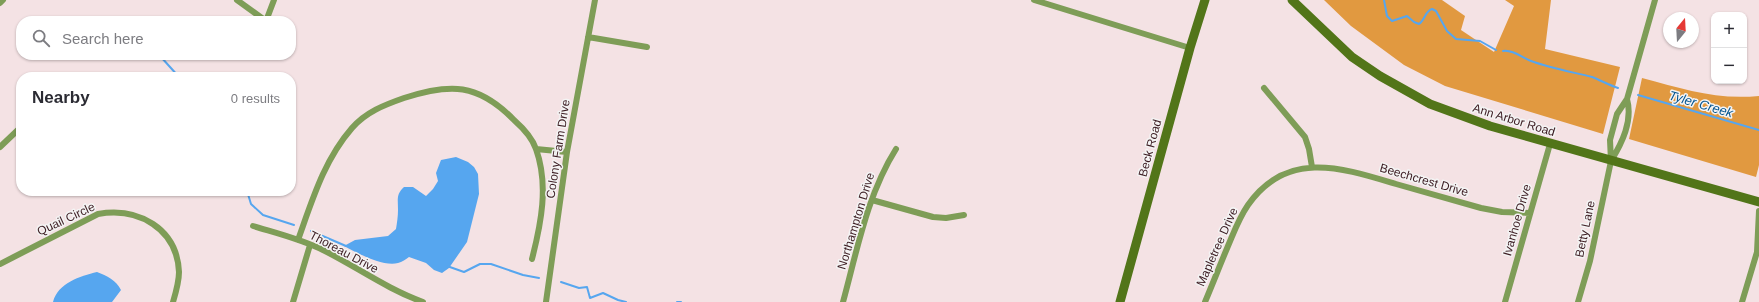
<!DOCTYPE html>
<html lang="en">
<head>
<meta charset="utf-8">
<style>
	body { margin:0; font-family:Arial,sans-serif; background:#f7f7f7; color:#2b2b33 }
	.controls { position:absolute; right:12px; top:12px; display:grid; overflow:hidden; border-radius:8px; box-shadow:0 1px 3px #0004 }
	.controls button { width:36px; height:36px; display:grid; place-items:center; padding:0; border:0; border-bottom:1px solid #e1e1e2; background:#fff; color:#2b2b33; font:20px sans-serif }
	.compass { position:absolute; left:1663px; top:12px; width:36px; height:36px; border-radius:50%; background:#fff; box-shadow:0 1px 3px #0004; rotate:18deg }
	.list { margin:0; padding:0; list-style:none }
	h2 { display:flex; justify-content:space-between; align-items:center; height:52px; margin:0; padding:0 16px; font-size:17px }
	h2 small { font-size:13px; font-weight:400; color:#7c7c81 }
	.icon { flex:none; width:22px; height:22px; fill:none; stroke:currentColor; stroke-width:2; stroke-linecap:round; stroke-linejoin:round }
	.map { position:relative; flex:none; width:1759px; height:302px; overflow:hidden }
	.search { position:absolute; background:#fff; box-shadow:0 1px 3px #0004; left:16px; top:16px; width:280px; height:44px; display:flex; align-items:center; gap:10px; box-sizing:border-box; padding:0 14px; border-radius:16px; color:#7c7c81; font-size:15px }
	.panel { position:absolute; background:#fff; box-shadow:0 1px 3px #0004; left:16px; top:72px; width:280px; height:124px; border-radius:16px }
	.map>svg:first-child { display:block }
	.forest { fill:#e19940 }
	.water { fill:#56a6ef }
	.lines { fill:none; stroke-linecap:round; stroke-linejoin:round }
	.stream { stroke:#56a6ef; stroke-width:2 }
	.street { stroke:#7e9d57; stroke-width:6 }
	.secondary { stroke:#527519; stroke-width:9 }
	.labels { text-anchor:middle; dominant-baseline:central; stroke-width:3; stroke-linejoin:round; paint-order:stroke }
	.street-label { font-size:12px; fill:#3c1c22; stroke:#f4f4f4 }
	.water-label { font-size:13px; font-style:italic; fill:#055590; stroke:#f4f4f4 }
</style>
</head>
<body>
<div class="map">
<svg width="1759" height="302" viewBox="0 0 1759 302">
	<rect width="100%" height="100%" fill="#f4e2e4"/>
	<!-- forest -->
	<path class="forest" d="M1324,0h118l23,16 -4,14 33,22 20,-46 -9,-6h46l-6,49 75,18 -17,67 -158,-48 -41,-21 -53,-39z
		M1642,78c42,11 73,22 117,18v69l-3,12 -127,-38z"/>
	<!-- water -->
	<path class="water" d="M456,157l12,5 6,5 4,7 1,20 -12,48 -18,26 -7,5 -8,-3 -8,-7 -17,-6c-3,2 -7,5 -11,6 -15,4 -41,-10 -54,-17l11,-6 33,-4 8,-7c1,-6 2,-13 2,-19 0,-10 -2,-16 6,-23h9l13,9 7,-7 5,-8 -2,-8 5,-13z
		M97,272c10,4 19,8 24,18l-9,12h-59c5,-19 27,-26 44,-30z"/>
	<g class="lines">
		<!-- stream -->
		<path class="stream" d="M1384,0l3,16 5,5 15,-5 7,6 5,2c6,-4 6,-13 13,-15l4,2 11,20 9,8 24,2 16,9
			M1503,51c9,-2 20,7 28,10 19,7 41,11 61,16 8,3 17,8 26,11
			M150,55l11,2 18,20
			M1638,95l121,35
			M247,191l4,13 12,11 31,10
			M311,231l35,15
			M447,266l17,6 16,-8h11l32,11 16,3
			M561,282l18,6 8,-1 3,11 13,-5 15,7 8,2
			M677,302h4"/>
		<!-- street -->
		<path class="street" d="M237,0l29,21
			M1034,0l156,48
			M0,3l3,-3
			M266,21l8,-21
			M588,37l59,10
			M1264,88l41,49 4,12 3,18
			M0,147l21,-20
			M536,149l31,3
			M1611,161c11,-18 22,-40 16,-62
			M872,200l61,17 13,1 18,-3
			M253,226c23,7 48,13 70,24 34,17 64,39 100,52
			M298,240c14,-39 26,-80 54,-112 14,-16 32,-23 52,-30 46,-15 74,-15 110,22 9,8 18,17 22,29 13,36 5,75 -4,110
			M0,264l98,-50c40,-7 79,14 81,58 0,10 -3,20 -6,30
			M293,302l17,-57
			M546,302l21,-150 28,-152
			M843,302c14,-51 24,-107 53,-153
			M1205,302c8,-19 15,-37 23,-56 6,-14 11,-28 20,-41 39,-56 95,-37 148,-21 29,8 57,16 85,24l21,4 28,1
			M1505,302l45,-158
			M1578,302l12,-41 21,-100 -1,-21 7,-26 10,-15 28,-99
			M1742,302l15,-50 2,-41"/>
		<!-- secondary -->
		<path class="secondary" d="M1292,0l60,57 28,19 50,28 60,22 269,76
			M1120,302l70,-254 15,-48"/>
	</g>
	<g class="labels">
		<!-- street labels -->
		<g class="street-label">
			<text transform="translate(1514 120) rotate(17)">Ann Arbor Road</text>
			<text transform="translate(1150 148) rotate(-75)">Beck Road</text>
			<text transform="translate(558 149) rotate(-81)">Colony Farm Drive</text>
			<text transform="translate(1424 180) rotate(16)">Beechcrest Drive</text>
			<text transform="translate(66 219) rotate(-25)">Quail Circle</text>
			<text transform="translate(1517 220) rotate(-74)">Ivanhoe Drive</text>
			<text transform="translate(856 221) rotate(-73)">Northampton Drive</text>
			<text transform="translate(1585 229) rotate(-78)">Betty Lane</text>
			<text transform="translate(1217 247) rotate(-66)">Mapletree Drive</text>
			<text transform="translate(344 252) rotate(28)">Thoreau Drive</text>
		</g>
		<!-- water labels -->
		<g class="water-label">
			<text transform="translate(1701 104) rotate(16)">Tyler Creek</text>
		</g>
	</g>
</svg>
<div class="controls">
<button>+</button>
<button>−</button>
</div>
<svg class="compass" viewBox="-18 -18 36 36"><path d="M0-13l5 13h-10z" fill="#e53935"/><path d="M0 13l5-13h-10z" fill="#7c7c81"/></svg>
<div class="search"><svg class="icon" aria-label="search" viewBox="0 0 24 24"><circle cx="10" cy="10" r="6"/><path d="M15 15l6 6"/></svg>Search here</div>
<section class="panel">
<h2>Nearby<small>0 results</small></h2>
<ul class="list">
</ul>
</section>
</div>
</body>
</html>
